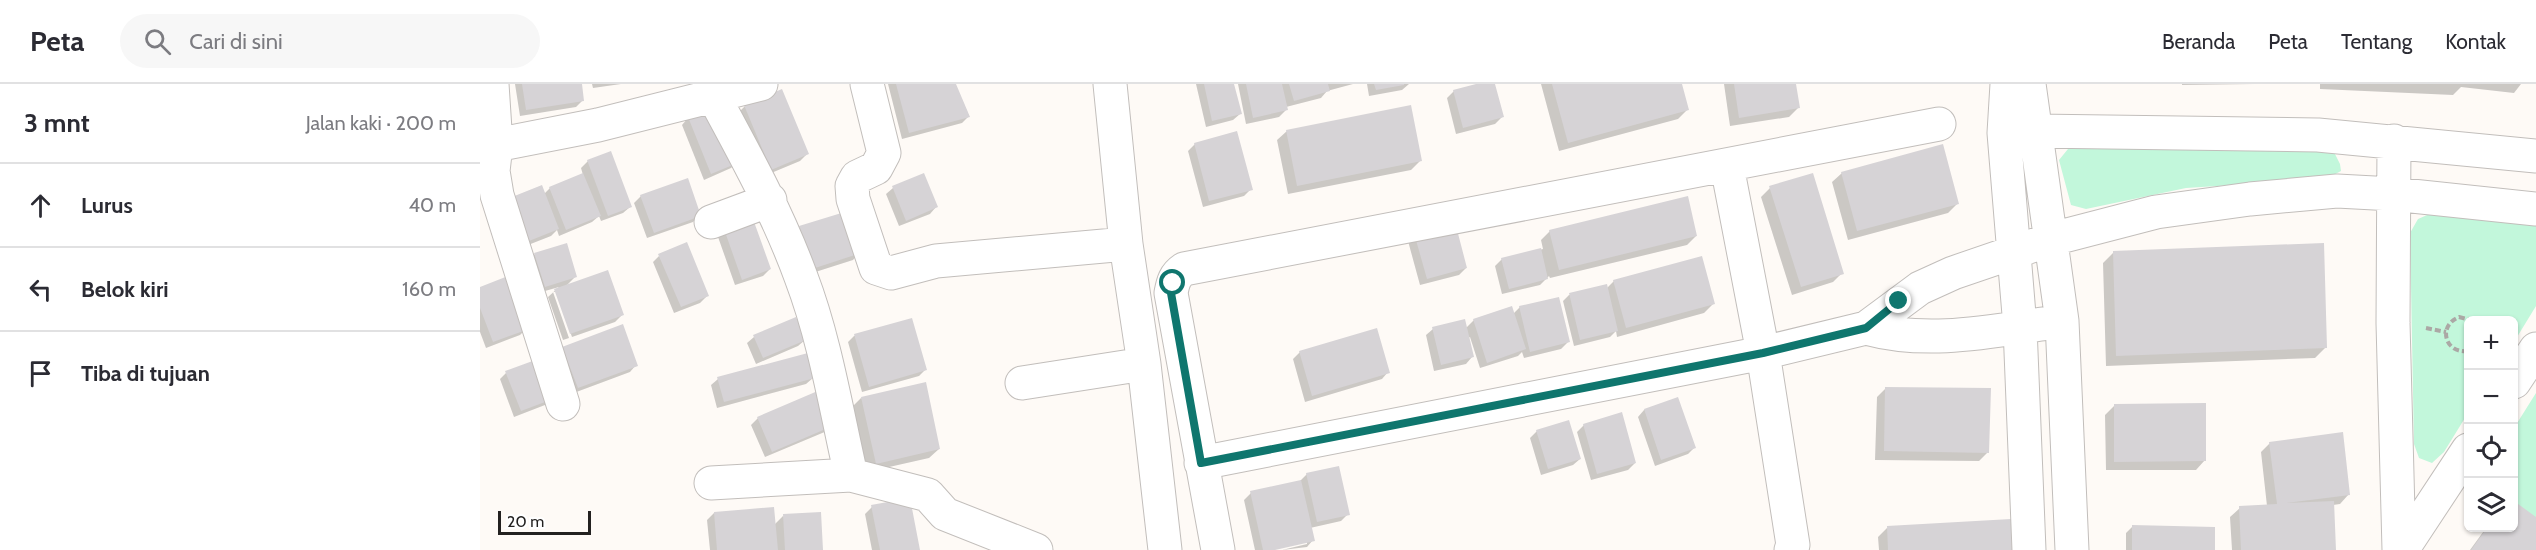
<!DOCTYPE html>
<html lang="id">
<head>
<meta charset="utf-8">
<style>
	body { margin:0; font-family:Cabin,sans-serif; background:#f7f7f7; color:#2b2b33 }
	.controls { position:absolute; right:18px; bottom:18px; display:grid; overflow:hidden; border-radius:9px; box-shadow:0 2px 4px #0004 }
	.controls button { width:54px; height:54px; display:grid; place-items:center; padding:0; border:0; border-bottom:2px solid #e1e1e2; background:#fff; color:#2b2b33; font:30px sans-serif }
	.scale { position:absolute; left:18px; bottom:15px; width:93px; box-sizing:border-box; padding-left:6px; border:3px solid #232120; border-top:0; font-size:16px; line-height:21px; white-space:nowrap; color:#232120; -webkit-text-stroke:4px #fff; paint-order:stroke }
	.stop { position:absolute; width:18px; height:18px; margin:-14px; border:4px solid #0f766e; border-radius:50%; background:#fff }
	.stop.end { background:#0f766e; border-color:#fff; box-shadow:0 2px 6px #0008 }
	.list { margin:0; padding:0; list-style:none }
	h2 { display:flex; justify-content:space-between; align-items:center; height:78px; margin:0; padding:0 24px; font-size:26px }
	h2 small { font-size:20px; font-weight:400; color:#7c7c81 }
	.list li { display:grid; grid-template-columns:39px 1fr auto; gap:18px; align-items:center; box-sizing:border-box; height:84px; padding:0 24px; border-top:2px solid #e1e1e2 }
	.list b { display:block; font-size:22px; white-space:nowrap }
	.list em { font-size:20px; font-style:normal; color:#7c7c81 }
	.icon { flex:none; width:33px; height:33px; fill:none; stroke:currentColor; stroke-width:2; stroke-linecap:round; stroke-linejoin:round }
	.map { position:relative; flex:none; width:2056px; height:466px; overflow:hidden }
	header { display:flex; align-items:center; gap:36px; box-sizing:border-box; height:84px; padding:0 30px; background:#fff; border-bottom:2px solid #e1e1e2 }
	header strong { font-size:28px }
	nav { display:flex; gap:33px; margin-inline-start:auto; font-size:21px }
	.search { width:420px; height:54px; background:#f7f7f7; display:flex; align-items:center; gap:15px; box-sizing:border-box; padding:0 21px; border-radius:33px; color:#7c7c81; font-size:22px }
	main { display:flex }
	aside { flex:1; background:#fff }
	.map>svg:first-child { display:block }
	.green { fill:#c2f7db }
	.shadow { fill:#0003 }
	.building { fill:#d6d3d6 }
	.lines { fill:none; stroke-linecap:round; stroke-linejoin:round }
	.minor-casing { stroke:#c2bebb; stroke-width:35 }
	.path { stroke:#aba8a5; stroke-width:4; stroke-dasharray:6 3; stroke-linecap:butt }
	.minor { stroke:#fff; stroke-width:33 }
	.route { stroke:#0f766e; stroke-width:8 }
</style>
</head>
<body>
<header>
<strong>Peta</strong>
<div class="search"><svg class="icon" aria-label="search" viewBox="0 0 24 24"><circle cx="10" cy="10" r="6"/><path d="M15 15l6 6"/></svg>Cari di sini</div>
<nav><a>Beranda</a><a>Peta</a><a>Tentang</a><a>Kontak</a></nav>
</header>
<main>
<aside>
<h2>3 mnt<small>Jalan kaki · 200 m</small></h2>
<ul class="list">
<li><svg class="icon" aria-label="ahead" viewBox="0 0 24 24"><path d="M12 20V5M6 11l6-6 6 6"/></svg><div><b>Lurus</b></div><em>40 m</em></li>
<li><svg class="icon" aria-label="left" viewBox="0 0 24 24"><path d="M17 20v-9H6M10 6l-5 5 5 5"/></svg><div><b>Belok kiri</b></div><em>160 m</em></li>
<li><svg class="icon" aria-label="arrive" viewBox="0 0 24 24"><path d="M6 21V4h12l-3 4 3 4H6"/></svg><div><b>Tiba di tujuan</b></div></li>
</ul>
</aside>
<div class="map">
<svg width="2056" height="466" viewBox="0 0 2056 466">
	<rect width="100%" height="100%" fill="#fefaf6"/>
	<!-- green -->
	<path class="green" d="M1608,63l225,1 21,4 6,12 1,7 -15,8 -140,9 -100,21 -15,-4 -12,-45 9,-11z
		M1954,128l102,7v87l-22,36v-21h-46v92l-24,39 -12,11 -13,-5 -5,-14 -4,-211 8,-14z
		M2056,309v125l-22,-13v-77z"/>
	<!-- shadow -->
	<path class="shadow" d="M35,0h65l2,17 -6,6 -56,9z
		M112,0h29l-28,4z
		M408,0h67l14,32 -7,7 -60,16z
		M716,0h37l7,30 -7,6 -27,7z
		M758,0h115l-26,7 -6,7 -35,9v3l-7,7 -33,7z
		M887,0h42l-7,6 -33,6z
		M1002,0h12l8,33 -7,7 -39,10 -9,-36 7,-7z
		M1061,0h139l7,26 -9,9 -119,32z
		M1244,0h71l3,24 -9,9 -59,9z
		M1702,0h73l-73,1z
		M1840,0h201l-7,9 -53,-6 -8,8 -133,-6z
		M265,22l62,48 -7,7 -36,15 -26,-63z
		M208,34l50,43 -7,7 -27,12 -22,-55z
		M807,47l133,30 -9,9 -123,24 -11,-54z
		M715,60l56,45 -7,7 -41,11 -15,-56z
		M108,77l42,46 -7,6 -22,8 -2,-5 -7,6 -33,14 -2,-6 -6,6 -28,11 21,-53 6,-6 33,-13 -2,-7z
		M1362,89l116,30 -10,10 -100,27 -16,-58z
		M444,91l12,32 -6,7 -31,12 -13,-32 7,-6z
		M1290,104l72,85 -9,9 -41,13 -31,-98z
		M161,112l58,19 -6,7 -46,16 -13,-35z
		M320,144l59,25 -6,7 -47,15 -13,-41z
		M245,146l45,39 -7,7 -28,9 -17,-48z
		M1070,147l146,5 -9,9 -137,33 -1,-2 -9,9 -38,9 -7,-28 7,-7 41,-10 -2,-9z
		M935,151l51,33 -7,7 -39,10 -12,-44z
		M1634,168l212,95 -11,11 -209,8 -3,-103z
		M55,170l40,23 -10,10 57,28 -7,7 -43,15 -16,-45h-3l16,46 -6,2 -15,-43 11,-10 -21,6 -10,-32z
		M179,172l48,40 -7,7 -26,10 -21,-51z
		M1134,197l99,23 -9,9 -87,24 -1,-6 -6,6 -36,9 -11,-45 6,-6 37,-6z
		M0,204l47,40 -7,7 -34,13 -6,-16z
		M1040,223l48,35 -7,7 -37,9 -2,-6 -4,4 -38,12 -10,-31 -2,1 4,19 -6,7 -32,7 -8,-36 7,-6 33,-1 8,-8 39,-6z
		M316,235l9,21 -7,6 -42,18 -9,-21 7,-6z
		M431,236l15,49 -7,7 -57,16 -14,-50 6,-6z
		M83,264l73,17 -6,7 -59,22z
		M820,268l88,20 -6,7 -77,23 -12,-43z
		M26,289l46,25 -7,7 -31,12 -14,-38z
		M333,294l-7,6 -89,24 -6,-23 7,-6z
		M1406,304l102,64 -9,9 -104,-1 2,-63z
		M381,314l78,51 -10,9 -62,14 -15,-65z
		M1197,315l17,49 -6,6 -33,12 -17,-49 6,-7z
		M1635,321l90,55 -9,10h-90l-1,-55z
		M278,334l75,6 -6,7 -62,26 -14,-32z
		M1104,341l51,38 -7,7 -37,10 -14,-48z
		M1057,347l43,28 -7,6 -32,10 -11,-37z
		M1790,359l79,51 -9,10 -7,1 2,45h-103l-2,-33 10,-9 27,-2 -6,-54z
		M827,390l41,40 -7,7 -31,7 3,12 -6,7 -25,3 25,-6v-3l-38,9h-14l-11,-50 7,-7 49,-12z
		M2034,419l22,15v32h-66l16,-22h28z
		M392,423l46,43h-46l-7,-36z
		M234,429l60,12 9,-9 39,34h-112l-3,-30z
		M1653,442l80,24h-87v-17z
		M1407,444l124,22h-132l-1,-13z"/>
	<!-- building -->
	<path class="building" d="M42,0h60l2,17 -58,9z
		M416,0h60l14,33 -61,16z
		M724,0h30l8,30 -30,7z
		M766,0h36l6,26 -35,8z
		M809,0h39l2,7 -36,10z
		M894,0h30v1l-28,5z
		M996,0h19l9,33 -41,11 -10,-38z
		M1072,0h130l7,26 -121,33z
		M1254,0h62l4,24 -61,10z
		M302,5l27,65 -38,16 -27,-65z
		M236,21l24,57 -29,12 -23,-57z
		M931,21l11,56 -125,25 -11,-56z
		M757,47l16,59 -44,11 -15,-58z
		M1463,60l16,60 -102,27 -16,-59z
		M131,67l21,56 -24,9 -21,-56z
		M103,89l18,43 -35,14 -17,-43z
		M444,89l14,34 -32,14 -14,-35z
		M1333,89l31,101 -43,13 -32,-101z
		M208,94l13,38 -47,17 -14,-38z
		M62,101l17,44 -30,12 -17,-44z
		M1208,112l9,40 -138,34 -10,-40z
		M368,127l13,42 -49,16 -13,-43z
		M273,135l18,50 -29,11 -18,-51z
		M975,138l12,46 -40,11 -13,-46z
		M207,158l22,54 -28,11 -23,-53z
		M87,159l10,34 -32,10 -11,-34z
		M1844,159l3,105 -211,8 -3,-105z
		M1061,164l7,31 -39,10 -8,-31z
		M1222,172l13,48 -89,24 -13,-48z
		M128,186l16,45 -54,19 -16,-45z
		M28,192l21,53 -36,13 -13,-34v-21z
		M1127,200l11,47 -38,9 -11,-47z
		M1079,213l11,45 -40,10 -11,-46z
		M1032,222l14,43 -39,14 -14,-44z
		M316,233l10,23 -43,18 -10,-23z
		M432,234l15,52 -58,17 -15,-53z
		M985,235l9,38 -33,8 -9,-38z
		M143,240l15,42 -60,22 -16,-41z
		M897,244l13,45 -78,23 -13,-45z
		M328,269l7,25 -91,24 -7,-25z
		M58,275l15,40 -32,12 -16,-40z
		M446,298l14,67 -64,15 -15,-67z
		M1405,303l106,1 -2,65 -105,-2z
		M340,306l15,35 -63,27 -15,-35z
		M1198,313l18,51 -35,12 -17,-51z
		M1726,319v58l-92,1v-58z
		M1142,328l14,51 -39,11 -14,-50z
		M1089,336l12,39 -33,10 -12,-39z
		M1863,348l7,63 -65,8 49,-2 2,49h-95l-2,-44 38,-2 -8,-62z
		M859,382l11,49 -33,7 -11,-49z
		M821,396l14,61 -40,9h-12l-13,-59z
		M430,414l10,52h-40l-9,-45z
		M2034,417l22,16v33h-65l16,-22h27z
		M294,423l4,43h-61l-3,-38z
		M341,428l2,38h-38l-2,-36z
		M1531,435l1,31h-124l-1,-24z
		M1652,441l83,2v23h-83z"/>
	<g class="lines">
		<!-- minor casing -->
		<g class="minor-casing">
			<path id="minor" d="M12,0l4,61 -3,26 4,24 66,209
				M387,0l17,69 -8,15 -19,9 -5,9 1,13 23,69 15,5 45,-12 190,-17
				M630,0l16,160 18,120 21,186
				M1527,0l-3,49 16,194 9,223
				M1549,0l33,237 10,229
				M234,13c32,59 64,117 87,180 24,63 35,132 50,198
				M1524,49l32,-2 282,4 218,21
				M1914,57l-1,182 6,227
				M0,68l16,-7 102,-20 163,-41
				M1247,82l36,187 30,192 -2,5
				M231,138l59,-22
				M1386,244c59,16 116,5 176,-4
				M2034,298l22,-33
				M542,299l122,-19
				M721,379l562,-110 103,-25 54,-40 33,-15 99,-34 104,-27 94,-13 87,-8 56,3 143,15
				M231,399l140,-8 77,20 17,19 91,36
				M738,466l-47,-257c2,-11 4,-18 13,-24l755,-145
				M1922,466l66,-100"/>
		</g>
		<!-- path -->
		<path class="path" d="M1946,244l20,4
			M1988,267c-23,3 -31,-25 -9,-34l15,4"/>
		<!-- minor -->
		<use href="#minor" class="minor"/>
	</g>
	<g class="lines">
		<!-- route -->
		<path class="route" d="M693,199l-2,10 30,170 562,-110 103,-25 33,-27"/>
	</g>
</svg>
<div class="controls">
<button>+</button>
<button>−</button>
<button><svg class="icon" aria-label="locate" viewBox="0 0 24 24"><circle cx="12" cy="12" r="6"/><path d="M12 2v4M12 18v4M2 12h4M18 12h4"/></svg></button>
<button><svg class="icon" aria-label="layers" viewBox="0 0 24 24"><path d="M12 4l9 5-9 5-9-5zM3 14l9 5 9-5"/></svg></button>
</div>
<div class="scale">20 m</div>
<div class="stop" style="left:693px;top:199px"></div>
<div class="stop end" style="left:1419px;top:217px"></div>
</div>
</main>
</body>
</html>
